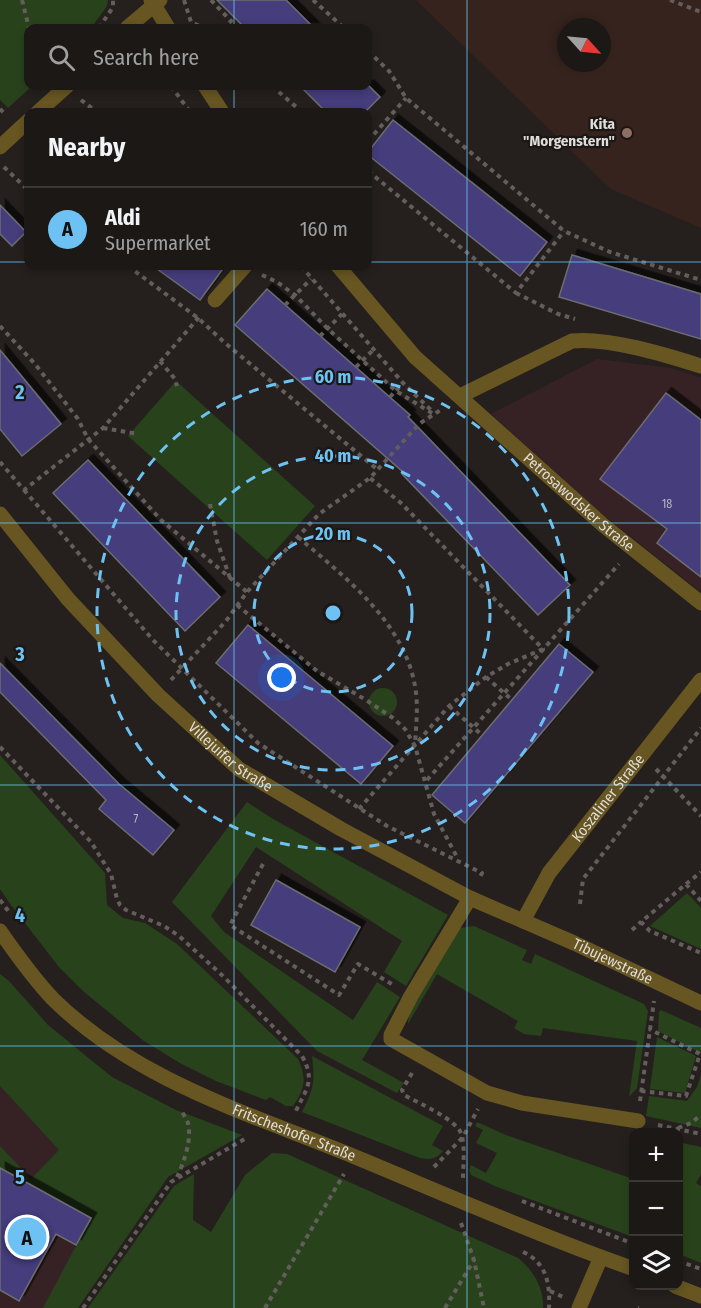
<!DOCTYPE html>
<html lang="en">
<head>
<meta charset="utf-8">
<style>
	body { margin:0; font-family:"Fira Sans Condensed",sans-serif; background:#25211f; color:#f1f3f6 }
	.controls { position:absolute; right:18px; bottom:18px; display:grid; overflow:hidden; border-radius:12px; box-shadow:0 3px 9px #0003 }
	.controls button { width:54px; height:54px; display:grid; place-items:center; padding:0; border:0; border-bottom:2px solid #3a3735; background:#1c1816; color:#f1f3f6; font:30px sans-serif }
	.compass { position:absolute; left:557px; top:18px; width:54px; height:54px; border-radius:50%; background:#1c1816; box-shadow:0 3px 9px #0003; rotate:117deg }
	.you { position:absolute; left:282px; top:678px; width:21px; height:21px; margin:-15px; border:4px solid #fff; border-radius:50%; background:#1a73e8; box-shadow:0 0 0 9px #1a73e833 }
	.badge { display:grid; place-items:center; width:39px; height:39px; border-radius:50%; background:#6dc2f3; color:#111; font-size:20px; font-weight:700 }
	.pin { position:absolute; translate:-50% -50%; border:3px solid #fff; box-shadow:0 2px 6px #0006 }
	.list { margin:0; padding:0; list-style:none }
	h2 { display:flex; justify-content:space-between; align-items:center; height:78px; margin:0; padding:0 24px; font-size:26px }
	h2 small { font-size:20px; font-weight:400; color:#a0a0a1 }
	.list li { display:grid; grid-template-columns:39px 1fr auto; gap:18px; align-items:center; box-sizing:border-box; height:84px; padding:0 24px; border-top:2px solid #3a3735 }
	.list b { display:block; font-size:22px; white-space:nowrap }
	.list p { margin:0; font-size:20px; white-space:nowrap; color:#a0a0a1 }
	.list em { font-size:20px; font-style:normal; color:#a0a0a1 }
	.icon { flex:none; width:33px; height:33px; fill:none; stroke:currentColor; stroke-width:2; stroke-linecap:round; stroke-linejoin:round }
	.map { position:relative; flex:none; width:701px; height:1308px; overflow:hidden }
	.search { position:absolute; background:#1c1816; box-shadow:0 3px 9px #0003; left:24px; top:24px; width:348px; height:66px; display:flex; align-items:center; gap:15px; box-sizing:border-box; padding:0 21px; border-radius:12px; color:#a0a0a1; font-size:22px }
	.panel { position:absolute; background:#1c1816; box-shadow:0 3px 9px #0003; left:24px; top:108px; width:348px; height:162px; border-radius:12px }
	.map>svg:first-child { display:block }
	.commercial { fill:#362225 }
	.education { fill:#36231e; fill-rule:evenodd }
	.green { fill:#28431b }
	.building { fill:#453c7c; stroke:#6c6c71; stroke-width:1.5; filter:url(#shadow) }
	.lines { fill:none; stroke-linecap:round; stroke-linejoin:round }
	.path { stroke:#635e5c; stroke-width:4; stroke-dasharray:4.5 4.5; stroke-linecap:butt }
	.service { stroke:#675621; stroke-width:15 }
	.minor { stroke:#675621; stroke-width:15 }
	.tertiary { stroke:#675621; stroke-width:15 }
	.grid { fill:none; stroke:#6dc2f3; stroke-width:1.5; stroke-opacity:0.55 }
	.ring { fill:none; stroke:#6dc2f3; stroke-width:3; stroke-dasharray:10 8 }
	.education-dot { fill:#8d6e63; stroke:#1b1715; stroke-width:2 }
	.labels { text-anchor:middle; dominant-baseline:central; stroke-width:4.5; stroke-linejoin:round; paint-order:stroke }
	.number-label { font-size:12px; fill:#b8b4c2 }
	.poi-label { font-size:15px; font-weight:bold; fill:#dfdcda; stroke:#1b1715; text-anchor:end }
	.street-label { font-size:15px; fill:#dfdcda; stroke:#1b1715 }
	.grid-label { font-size:20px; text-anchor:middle; font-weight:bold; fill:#6dc2f3; stroke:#1b1715; stroke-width:4.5; stroke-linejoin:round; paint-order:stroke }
	.centre { fill:#6dc2f3; stroke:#1b1715; stroke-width:3 }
	.ring-label { font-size:18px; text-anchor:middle; font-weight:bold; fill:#6dc2f3; stroke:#1b1715; stroke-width:4.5; stroke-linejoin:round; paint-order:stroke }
</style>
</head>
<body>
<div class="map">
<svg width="701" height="1308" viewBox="0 0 701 1308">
	<defs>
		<filter id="shadow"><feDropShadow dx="5.5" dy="-5.5" stdDeviation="0" flood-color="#0009"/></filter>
	</defs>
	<rect width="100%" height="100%" fill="#25201e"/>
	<!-- commercial -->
	<path class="commercial" d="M597,359l74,9 30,10v214l-109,-86 -101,-92z
		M0,1086l59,64 49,58 -53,100h-55z"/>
	<!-- education -->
	<path class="education" d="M416,0h285v228l-90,-39zM566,27h36v36h-36z"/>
	<!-- green -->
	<path class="green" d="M0,0h108l-1,6 -16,22h-63v58h4l-24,22 -8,-8z
		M176,381l139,125 -48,54 -139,-124z
		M369 702a14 14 0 1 1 28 0a14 14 0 1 1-28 0Z
		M0,755l105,118 2,32 16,13 22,5 32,21 121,115c9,18 7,31 -5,47h-7l-16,-9 -4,3 -50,-19 -36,-18 -36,-22 -61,-50 -24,-24 -48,-62 -11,-16z
		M247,802l26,17 175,96 -42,71 -22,-14 18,-31 -146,-94 -45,69 13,16 129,88 24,-38 23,15 -38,63 42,23 -7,10 -80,-42 -145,-149z
		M687,893l14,15v41l-51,-23z
		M474,926l53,24 -5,10 9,4 4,-10 109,50 4,7 -11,77 -8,9 8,-56 -94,-13 -2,8 -17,-2 -10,-6 4,-7 -81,-47 -29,50 1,-10 50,-86z
		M0,974l9,7 39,44 64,52 64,33 66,25 -74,42 -90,131h-35l48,-90 -91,-50v-22l31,33 28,-29 -59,-64z
		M661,1010l40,18v25l-43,-22 1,-19z
		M657,1037l39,19 -11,37 -35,-4z
		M312,1056l131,70 -11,19 11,6c-7,8 -12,9 -23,7l-118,-46c12,-24 13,-30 10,-56z
		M701,1075v53l-55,-12 3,-20 38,5 10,-14z
		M477,1122l29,13 127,44v58l-136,-50 -26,-12 -2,-5 2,-5 15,8 11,-20 -21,-10 7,-13 -8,-4z
		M678,1142l23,5v27l-5,9 5,3v77l-22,-9z
		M272,1153l15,1 231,104c15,12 26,30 25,50h-455l86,-122 20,-12 -1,46 18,12 34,-57z"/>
	<!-- building -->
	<path class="building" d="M217,0h69l28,28h-69z
		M300,86h69l11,11 -15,15h-39z
		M393,120l154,122 -27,34 -152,-121v-3z
		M0,205l26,27 -14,14 -12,-12z
		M572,255l129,39v45l-142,-42z
		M153,266h72l-25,34z
		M267,289l143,126 -2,2 162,168 -32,30 -136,-141 1,-2 -168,-147z
		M0,350l61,74 -39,32 -22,-27z
		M666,393l35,27v157l-44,-34 10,-14 -67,-50z
		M88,460l132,137 -35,34 -132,-138z
		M248,625l145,121 -32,38 -145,-121z
		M559,644l34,28 -128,151 -33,-28z
		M0,663l119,121 55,46 -21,25 -54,-46 7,-9 -106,-108z
		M276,880l84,47 -25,45 -84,-47z
		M0,1168l91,50 -15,27 -20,-11 -37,67 -19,-11z"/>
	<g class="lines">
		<!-- path -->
		<path class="path" d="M22,0l7,28
			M184,0l7,22 13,6
			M211,0l20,21 -8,7
			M313,0l31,28
			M670,0l31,12
			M99,28l14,-21v-7
			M368,51l21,20 17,27 158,133 46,21 91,28
			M171,86l19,26
			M272,86l30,26
			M81,100l16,12
			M0,109l6,6
			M368,141l38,-43
			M4,167l24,23
			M368,171l148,122 48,-62
			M128,266l70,52 27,25 153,127
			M301,266l102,117 28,27
			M262,275l15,7 18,13 33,34 68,62 39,24
			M516,293l42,21 17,5
			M285,305l26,-26
			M0,326l35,38 43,55 10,20 73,81 86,72
			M320,336l22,-22
			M160,361l15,18 2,7
			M356,367l18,-18
			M390,397l13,-14
			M103,428l35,6
			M0,462l24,28 79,-62 97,-112
			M24,490l129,150 105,103 129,83 95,47 -3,6
			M210,504l7,37 13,37
			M298,537c48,41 110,88 118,156 2,16 0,34 -1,51
			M237,605l80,66 49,29 27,18 12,11 10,17 19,68 24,45
			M486,677l26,23
			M171,680l55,-59 21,-29 72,-78 51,-36 49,-54 23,-15
			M449,706l33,29
			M0,747l91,95 20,32 6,25 3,6 6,5 38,16 15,10 44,40 79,80c14,25 4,33 -7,57
			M656,769l45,47
			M427,780l192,-216
			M359,809l90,-103 37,-29 22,-13 35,-15 -142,-146 -31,-25
			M263,864l-33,61 109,70 19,-31 37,22
			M686,884l15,-12
			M0,900l9,12
			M701,901l-15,-17 -45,38 9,9 51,22
			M580,904l3,-25 118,-151
			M632,930l9,-8
			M412,1073l-10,17 2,5c14,8 55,25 58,41 3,13 1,30 1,43
			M641,1091l45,5 14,-42 -51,-25
			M640,1101l14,-100
			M658,1125l43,9
			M678,1128l13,-5 10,-8
			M434,1167l29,-30 15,-28
			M177,1177c7,-15 15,-37 11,-54 -1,-4 -5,-9 -7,-13
			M522,1201l112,43
			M461,1223l13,37 10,48
			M523,1252c24,11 27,32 26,56
			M678,1261l23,8
			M550,1291l13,6
			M83,1308l88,-126 77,-45
			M265,1308l79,-134
			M445,1308l29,-48
			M638,1308h1"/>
		<!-- service -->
		<path class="service" d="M215,300l30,-34
			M460,396l112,-55c36,-4 94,14 129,25
			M470,898l-59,98 -20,39v4l96,54 35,10 116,18"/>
		<!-- minor -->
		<g class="minor">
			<path d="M151,0l17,28"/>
			<path d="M127,28l33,-28"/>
			<path d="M205,86l17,26"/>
			<path d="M38,112l29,-26"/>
			<path d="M0,147l28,-26"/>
			<path id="s1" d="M338,266l77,91 188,168 98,78"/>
			<path id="s2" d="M0,514l68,85 90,96 81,74 102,60 129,69 104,45 127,60"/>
			<path id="s3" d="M523,921l26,-48 152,-193"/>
			<path id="s4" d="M0,931c16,23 33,47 53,68 82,81 195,114 300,157 82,34 164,70 248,101"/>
		</g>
		<!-- tertiary -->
		<path class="tertiary" d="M675,1286l26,10
			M579,1308l22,-51 33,12"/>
	</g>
	<!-- grid -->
	<path class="grid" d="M234,0v28M467,0v1308M234,86v26M0,262h28M368,262h333M234,266v1042M0,523h701M0,785h701M0,1046h701"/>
	<!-- distance rings -->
	<g class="ring">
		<circle cx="333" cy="613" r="79"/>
		<circle cx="333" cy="613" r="157"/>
		<circle cx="333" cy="613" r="236"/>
	</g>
	<!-- markers -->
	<circle class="education-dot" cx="627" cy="133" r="6"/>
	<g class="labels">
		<!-- number labels -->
		<g class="number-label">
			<text x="667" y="504">18</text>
			<text x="136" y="819">7</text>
		</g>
		<!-- poi labels -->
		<g class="poi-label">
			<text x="615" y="124">Kita<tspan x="615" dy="17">"Morgenstern"</tspan></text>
		</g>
		<!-- street labels -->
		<g class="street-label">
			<text stroke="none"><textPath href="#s1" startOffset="338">Petrosawodsker Straße</textPath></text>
			<text stroke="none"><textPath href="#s2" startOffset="336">Villejuifer Straße</textPath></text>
			<text stroke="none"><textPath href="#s3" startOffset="150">Koszaliner Straße</textPath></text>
			<text stroke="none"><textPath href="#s2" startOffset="771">Tibujewstraße</textPath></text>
			<text stroke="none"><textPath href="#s4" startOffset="364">Fritscheshofer Straße</textPath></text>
		</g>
	</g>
	<g class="grid-label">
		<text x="20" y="399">2</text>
		<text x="20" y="661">3</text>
		<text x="20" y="922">4</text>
		<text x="20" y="1184">5</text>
	</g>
	<circle cx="333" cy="613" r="9" class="centre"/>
	<g class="ring-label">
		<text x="333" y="383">60 m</text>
		<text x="333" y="462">40 m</text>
		<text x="333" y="540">20 m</text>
	</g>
</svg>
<div class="controls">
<button>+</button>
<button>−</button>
<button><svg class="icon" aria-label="layers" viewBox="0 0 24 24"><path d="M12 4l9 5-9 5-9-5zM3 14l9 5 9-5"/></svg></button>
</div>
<svg class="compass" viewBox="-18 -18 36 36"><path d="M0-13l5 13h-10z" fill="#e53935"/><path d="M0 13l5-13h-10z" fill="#a0a0a1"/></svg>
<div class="you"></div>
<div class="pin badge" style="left:27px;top:1237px">A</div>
<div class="search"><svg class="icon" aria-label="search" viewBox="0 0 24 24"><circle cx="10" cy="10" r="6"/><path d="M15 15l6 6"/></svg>Search here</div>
<section class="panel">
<h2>Nearby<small></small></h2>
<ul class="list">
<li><span class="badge">A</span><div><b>Aldi</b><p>Supermarket</p></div><em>160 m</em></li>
</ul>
</section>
</div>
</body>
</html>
